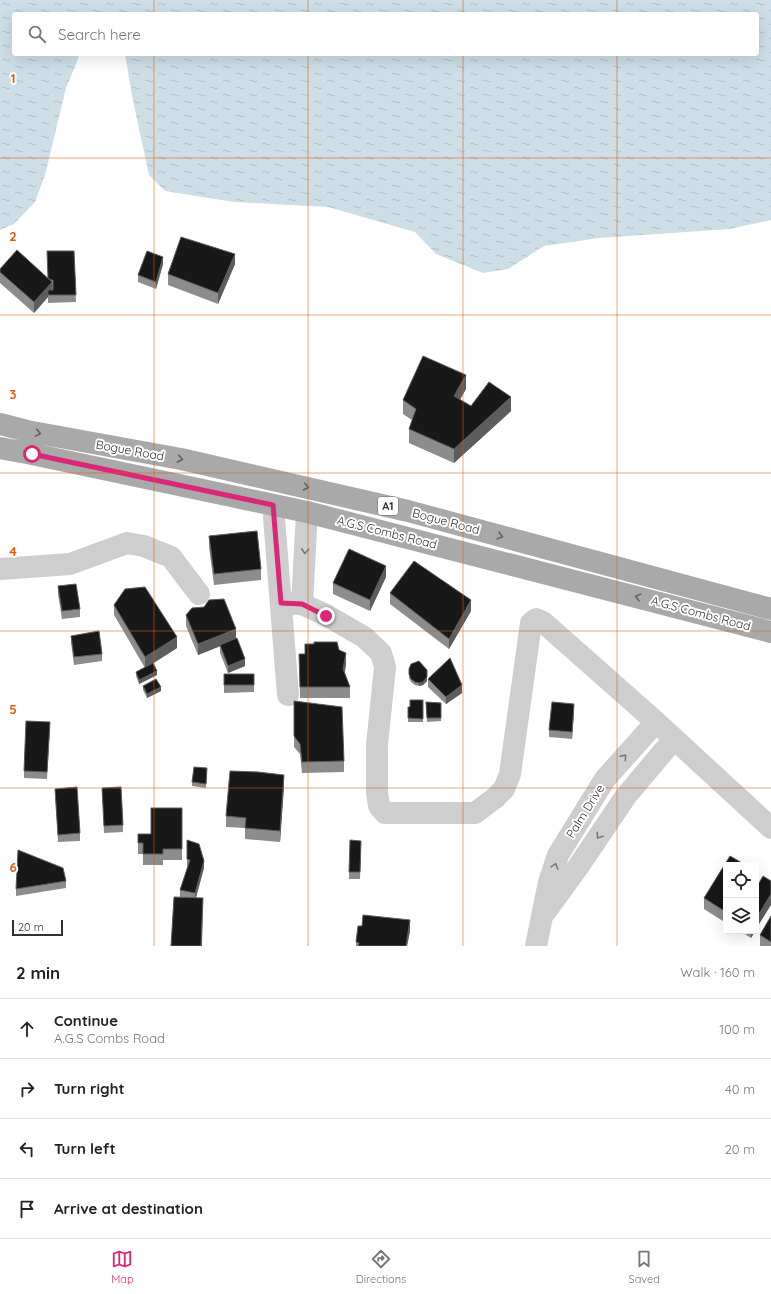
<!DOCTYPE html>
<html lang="en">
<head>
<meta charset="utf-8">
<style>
	body { margin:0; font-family:Quicksand,sans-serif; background:#f6f6f6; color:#222 }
	.controls { position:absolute; right:12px; bottom:12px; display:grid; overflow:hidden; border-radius:4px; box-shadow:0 4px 16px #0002 }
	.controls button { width:36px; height:36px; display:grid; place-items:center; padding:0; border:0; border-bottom:1px solid #e0e0e0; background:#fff; color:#222; font:20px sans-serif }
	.scale { position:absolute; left:12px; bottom:10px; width:51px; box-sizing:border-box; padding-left:4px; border:2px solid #313131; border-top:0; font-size:11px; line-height:14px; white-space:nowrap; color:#313131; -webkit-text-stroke:3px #fff; paint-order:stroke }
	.stop { position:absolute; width:12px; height:12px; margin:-9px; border:3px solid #db2777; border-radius:50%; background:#fff }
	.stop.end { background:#db2777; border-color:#fff; box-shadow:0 1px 4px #0008 }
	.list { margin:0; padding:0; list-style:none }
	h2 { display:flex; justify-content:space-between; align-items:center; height:52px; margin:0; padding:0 16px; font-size:17px }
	h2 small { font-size:13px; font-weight:400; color:#767676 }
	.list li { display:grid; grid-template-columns:26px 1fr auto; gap:12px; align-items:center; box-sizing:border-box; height:60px; padding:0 16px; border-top:1px solid #e0e0e0 }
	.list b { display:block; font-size:15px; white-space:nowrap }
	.list p { margin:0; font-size:13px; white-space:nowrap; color:#767676 }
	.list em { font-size:13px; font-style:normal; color:#767676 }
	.icon { flex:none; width:22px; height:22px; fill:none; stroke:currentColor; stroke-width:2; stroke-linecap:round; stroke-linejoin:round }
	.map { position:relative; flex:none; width:771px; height:946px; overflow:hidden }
	.search { position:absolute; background:#fff; box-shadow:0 4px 16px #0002; left:12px; right:12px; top:12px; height:44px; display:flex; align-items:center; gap:10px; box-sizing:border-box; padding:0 14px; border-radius:4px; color:#767676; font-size:15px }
	.sheet { height:292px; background:#fff }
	nav { display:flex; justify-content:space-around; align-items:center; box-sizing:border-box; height:56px; border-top:1px solid #e0e0e0; background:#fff; font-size:11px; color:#767676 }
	nav a { display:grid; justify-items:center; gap:2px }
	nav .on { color:#db2777 }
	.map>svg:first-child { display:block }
	.water { fill:url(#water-ripples) }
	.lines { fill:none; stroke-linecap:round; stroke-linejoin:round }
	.minor { stroke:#cecece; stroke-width:22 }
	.major { stroke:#a9a9a9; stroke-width:22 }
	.wall { fill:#8c8c8c }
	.shaded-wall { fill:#5d5d5d }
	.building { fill:#181818; stroke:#5d5d5d }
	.oneway { stroke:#616161 }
	.oneway2 { stroke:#787878 }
	.route { stroke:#db2777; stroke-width:5 }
	.grid { fill:none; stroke:#e8590c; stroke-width:1; stroke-opacity:0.55 }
	.labels { text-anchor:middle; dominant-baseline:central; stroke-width:4; stroke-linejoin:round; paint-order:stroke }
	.shield { fill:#fff; stroke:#6f6f6f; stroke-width:1 }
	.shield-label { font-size:11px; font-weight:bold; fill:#313131 }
	.street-label { font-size:12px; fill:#313131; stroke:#fff }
	.grid-label { font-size:13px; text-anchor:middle; font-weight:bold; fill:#e8590c; stroke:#fff; stroke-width:4; stroke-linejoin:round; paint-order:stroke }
</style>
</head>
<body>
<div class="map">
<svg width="771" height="946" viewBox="0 0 771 946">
	<defs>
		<pattern id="water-ripples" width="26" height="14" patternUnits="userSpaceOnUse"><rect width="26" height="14" fill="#cddee7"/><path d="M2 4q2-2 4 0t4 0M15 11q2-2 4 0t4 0" fill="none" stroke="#b0bfc7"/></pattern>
	</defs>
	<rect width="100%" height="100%" fill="#fff"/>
	<!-- water -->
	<path class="water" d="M0,0h771v220l-41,9 -131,9 -55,8 -36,23 -25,4 -47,-19 -21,-22 -87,-25 -94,-5 -69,-11 -16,-16 -17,-79 -7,-42h632v-40h-743v40h66l-14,34 -21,87 -10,27 -21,22 -14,6z"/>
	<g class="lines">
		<!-- minor -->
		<path class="minor" d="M273,505l15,190
			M0,569l70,-5 57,-21 17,3 27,11 28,37
			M281,603l21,1 24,11 38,22 17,16 4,14 -8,78v47l2,14 6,7h90l20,-15 9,-9 6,-15 21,-151 5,-4 7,3 113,100 115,106
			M302,604l5,-92
			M546,911l32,-44 48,-71 48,-57
			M536,946l13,-64 9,-27 47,-76 51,-57"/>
		<!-- major -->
		<path class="major" d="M0,424l27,7 154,28 227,52 363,98
			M0,448l32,6 275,58 464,120"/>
	</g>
	<!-- wall -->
	<path class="wall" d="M74,251l2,51 -28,1v-6l-14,16 -34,-30v-14l48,9z
		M163,264l-7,25 -18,-7v-7z
		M235,264l-17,40 -50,-19v-11z
		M466,389l-6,11 11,6 40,5 -57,52 -45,-20v-14l3,-9 -9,-6v-14z
		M209,536l52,33v11l-47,5 -5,-38z
		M386,577l-16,34 -37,-17v-11z
		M58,586l22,23v8l-18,2 -4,-25z
		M390,593l81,18 -22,38 -59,-45z
		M114,605l63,43 -26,17 6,10 -18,9 -3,-8v-4l9,-4 -31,-53z
		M186,615l50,24 9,27 -17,7 -8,-20v-7l-22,9 -12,-29z
		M71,636l31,18v7l-28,4 -3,-22z
		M339,650l7,14 -1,9 5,14v11h-50l-1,-44h6z
		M409,669l18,5v7l-4,4 -4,1 -4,-1 -4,-3 -2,-4z
		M224,674h30v18l-30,1z
		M428,679l34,14 -16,11 -18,-17z
		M143,686l18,5 -14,7 -4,-8z
		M423,700v22h-15v-15h2z
		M294,701l50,60v11l-42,1 -2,-19 -6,-7z
		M426,702l15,1v18l-14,1z
		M574,711l-2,28 -23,-2v-7z
		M50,729l-3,50 -23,-1v-7z
		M207,772l-1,16 -14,-2v-4z
		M284,786l-4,56 -35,-3v-11l-19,-1v-11z
		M102,788l21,37v7l-19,1z
		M55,789l25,44v8l-22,1z
		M182,808v52h-19v5h-20v-11h-5v-20h13z
		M187,840l17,28 -8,30 7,11 -20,-12h-3v-7l8,-24h-1z
		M361,848l-1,31h-11v-7z
		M730,856l12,7v2h-16v58l-22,-14v-11z
		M66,881v7l-50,8v-7z
		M771,916v30h-11v-11z
		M362,926l48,5 -3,15h-51v-4z
		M740,931h15l-4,7z"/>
	<!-- shaded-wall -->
	<path class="shaded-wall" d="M235,254v10l-17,40v-11z
		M163,257v7l-7,25v-7z
		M52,282v11l-4,2v2l-14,16v-11z
		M466,375v14l-12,21v-14z
		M511,397v14l-57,52v-14z
		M386,566v11l-16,34v-11z
		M471,600v11l-22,38v-10z
		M236,629v11l-38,15v-11z
		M177,637v11l-32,20v-11z
		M346,653v11l-3,16v-11z
		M245,659v7l-17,7v-7z
		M427,670v11l-4,4 -4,1v-3z
		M157,671v4l-18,9v-4z
		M462,685v8l-16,11v-7z
		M161,687v4l-14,7v-4z
		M574,704v7l-2,28v-7z
		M284,775v11l-4,56v-11z
		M204,861v7l-9,32v-7z
		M771,894v11l-15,24v-10z
		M203,898l-1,48h-1z
		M410,920v11l-3,15h-1z
		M751,931h4l-4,7z"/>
	<!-- building -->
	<path class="building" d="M181,237l54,17 -17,39 -50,-19z
		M17,250l35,32 -18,20 -34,-30v-3z
		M47,251h27l2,44h-28v-5h5v-10h-2l-3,-2z
		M147,251l16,6 -7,25 -18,-7z
		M423,356l43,19 -12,21 17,10 18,-24 22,15 -57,52 -45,-20 7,-20 -13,-9z
		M257,531l4,38 -47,5 -5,-38z
		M349,549l37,17 -16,34 -37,-17z
		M414,561l57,39 -22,39 -59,-46z
		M76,584l4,25 -18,2 -4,-25z
		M145,587l32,50 -32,20 -31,-52 11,-16z
		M224,599l12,30 -38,15 -12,-29 6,-7 12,-1 5,-7z
		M99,631l3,23 -28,3 -3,-21z
		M237,638l8,21 -17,7 -8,-21z
		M314,642h23l2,8 7,3 -3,16 7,18h-50l-1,-33h6v-10h9z
		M450,658l12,27 -16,12 -18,-18z
		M419,661l8,9v7l-4,5 -4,1 -4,-1 -4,-3 -2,-5v-5l2,-5z
		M153,663l4,8 -18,9 -3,-8z
		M224,674h30v11h-30z
		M156,679l5,8 -14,7 -4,-8z
		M410,700h13v19l-15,-1v-11h2z
		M294,701l48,6 2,54 -42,1 -2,-18 -6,-8z
		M426,702l15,1v15h-14z
		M552,702l22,2 -2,28 -23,-2z
		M26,721l24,1 -3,50 -23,-1z
		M194,767l13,1 -1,16 -14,-2z
		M230,771l28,1 26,3 -4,56 -35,-3 1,-10 -20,-2z
		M77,787l3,46 -22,2 -3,-46z
		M121,787l2,38 -19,1 -2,-38z
		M151,808h31v41h-19v5h-20v-11h-5v-9h13z
		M187,840l12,4 5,17 -9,32 -15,-3 10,-30 -3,-1z
		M350,840l11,1 -1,31h-11z
		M18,850l45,18 3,13 -50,8z
		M730,856l12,7 -2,2h-14v47l-22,-14z
		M763,876l8,5v13l-15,25v-38l3,2z
		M174,897l29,1 -2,48h-30z
		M363,915l47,5 -4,26h-48l1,-3 -3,-1 2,-16h4z
		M771,916v26l-11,-7z"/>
	<!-- one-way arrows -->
	<defs><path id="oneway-chevron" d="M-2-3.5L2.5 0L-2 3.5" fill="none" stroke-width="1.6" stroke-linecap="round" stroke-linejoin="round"/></defs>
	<g class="oneway">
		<use href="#oneway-chevron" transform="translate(38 433) rotate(10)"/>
		<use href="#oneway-chevron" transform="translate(180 459) rotate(11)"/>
		<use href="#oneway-chevron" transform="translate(306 487) rotate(13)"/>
		<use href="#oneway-chevron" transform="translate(500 536) rotate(15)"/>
		<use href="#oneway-chevron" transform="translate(638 597) rotate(-165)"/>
	</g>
	<g class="oneway2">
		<use href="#oneway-chevron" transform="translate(305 551) rotate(94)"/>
		<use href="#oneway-chevron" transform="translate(624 757) rotate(-49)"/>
		<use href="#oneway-chevron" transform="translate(599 836) rotate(124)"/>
		<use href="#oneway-chevron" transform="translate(555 866) rotate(-72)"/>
	</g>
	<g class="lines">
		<!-- route -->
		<path class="route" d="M32,454l241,51 8,98 21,1 24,12"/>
	</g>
	<!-- grid -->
	<path class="grid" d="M154,0v14M308,0v14M463,0v14M617,0v14M154,54v892M308,54v892M463,54v892M617,54v892M0,158h771M0,315h771M0,473h771M0,631h771M0,788h771"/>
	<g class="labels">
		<!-- shield labels -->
		<rect class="shield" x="378" y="497" width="20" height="18" rx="3"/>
		<g class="shield-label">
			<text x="388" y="506">A1</text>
		</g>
		<!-- street labels -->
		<g class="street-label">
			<text transform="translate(130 450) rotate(10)">Bogue Road</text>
			<text transform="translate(446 521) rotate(15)">Bogue Road</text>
			<text transform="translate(387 532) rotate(14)">A.G.S Combs Road</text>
			<text transform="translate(701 613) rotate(15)">A.G.S Combs Road</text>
			<text transform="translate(585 811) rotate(-58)">Palm Drive</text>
		</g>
	</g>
	<g class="grid-label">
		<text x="13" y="83">1</text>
		<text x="13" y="241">2</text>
		<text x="13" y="399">3</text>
		<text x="13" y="556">4</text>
		<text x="13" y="714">5</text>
		<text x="13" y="872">6</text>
	</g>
</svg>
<div class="controls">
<button><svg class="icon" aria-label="locate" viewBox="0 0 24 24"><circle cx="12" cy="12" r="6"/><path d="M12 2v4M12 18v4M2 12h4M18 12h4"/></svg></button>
<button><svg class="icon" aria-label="layers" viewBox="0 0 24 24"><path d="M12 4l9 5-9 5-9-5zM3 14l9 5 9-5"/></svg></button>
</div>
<div class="scale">20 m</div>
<div class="stop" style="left:32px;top:454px"></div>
<div class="stop end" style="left:326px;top:616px"></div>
<div class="search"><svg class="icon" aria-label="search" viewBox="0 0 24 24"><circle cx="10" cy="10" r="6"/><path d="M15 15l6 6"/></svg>Search here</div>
</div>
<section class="sheet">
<h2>2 min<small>Walk · 160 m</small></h2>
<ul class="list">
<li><svg class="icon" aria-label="ahead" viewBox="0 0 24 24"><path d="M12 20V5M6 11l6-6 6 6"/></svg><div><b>Continue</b><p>A.G.S Combs Road</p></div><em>100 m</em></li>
<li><svg class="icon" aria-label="right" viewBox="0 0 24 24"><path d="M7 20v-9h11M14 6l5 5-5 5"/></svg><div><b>Turn right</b></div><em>40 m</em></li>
<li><svg class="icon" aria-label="left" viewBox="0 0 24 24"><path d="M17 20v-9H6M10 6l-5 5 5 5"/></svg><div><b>Turn left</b></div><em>20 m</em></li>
<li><svg class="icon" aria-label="arrive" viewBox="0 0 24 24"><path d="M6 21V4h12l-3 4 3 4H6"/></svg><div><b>Arrive at destination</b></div></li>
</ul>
</section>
<nav>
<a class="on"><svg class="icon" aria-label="map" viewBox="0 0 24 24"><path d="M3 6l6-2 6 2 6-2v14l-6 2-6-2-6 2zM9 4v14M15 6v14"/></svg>Map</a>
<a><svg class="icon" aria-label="directions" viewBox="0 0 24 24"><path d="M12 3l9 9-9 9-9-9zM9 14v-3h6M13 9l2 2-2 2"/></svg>Directions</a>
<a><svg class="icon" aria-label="saved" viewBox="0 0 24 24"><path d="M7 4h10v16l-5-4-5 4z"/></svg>Saved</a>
</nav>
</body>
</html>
